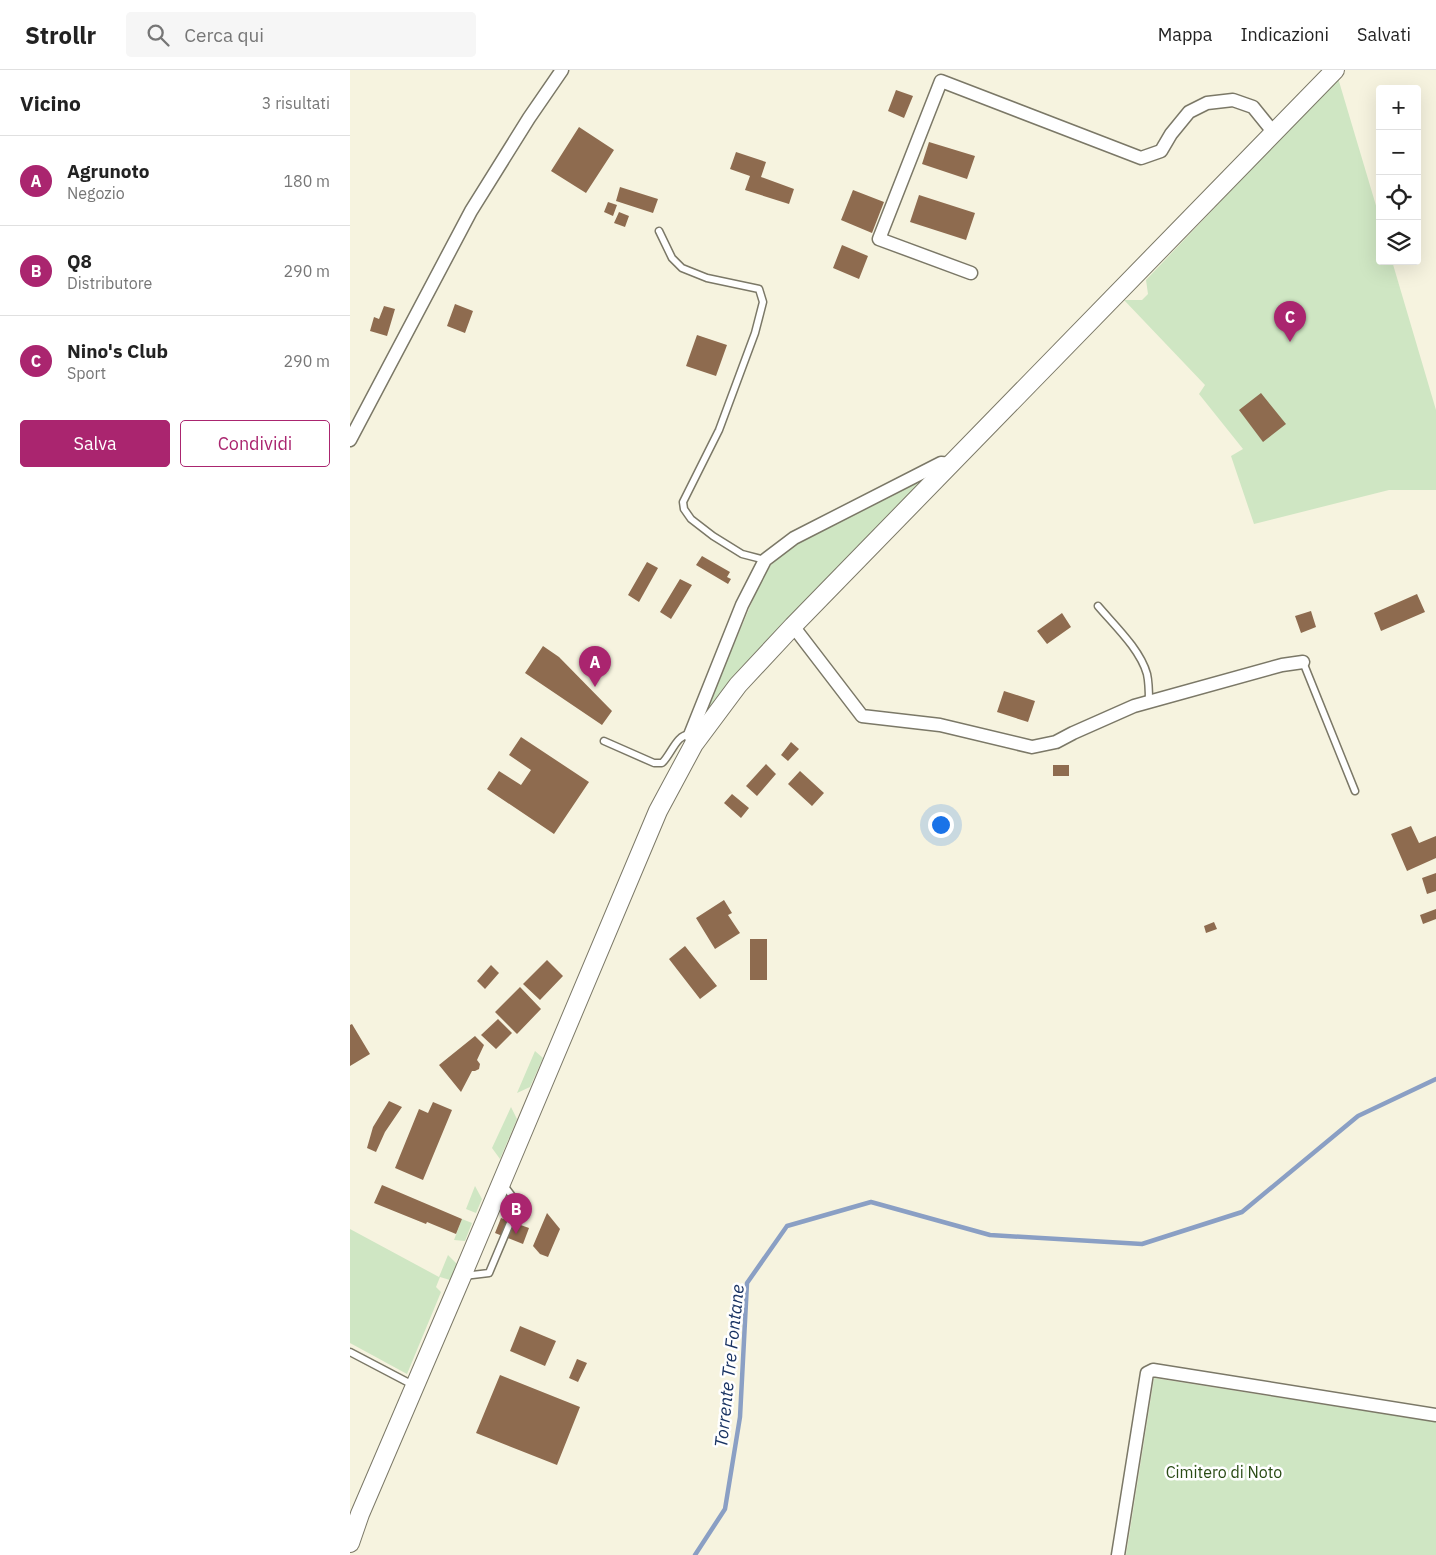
<!DOCTYPE html>
<html lang="it">
<head>
<meta charset="utf-8">
<style>
	body { margin:0; font-family:"IBM Plex Sans",sans-serif; background:#f6f6f6; color:#222 }
	.controls { position:absolute; right:15px; top:15px; display:grid; overflow:hidden; border-radius:5px; box-shadow:0 5px 20px #0002 }
	.controls button { width:45px; height:45px; display:grid; place-items:center; padding:0; border:0; border-bottom:1px solid #e0e0e0; background:#fff; color:#222; font:25px sans-serif }
	.you { position:absolute; left:590px; top:754px; width:18px; height:18px; margin:-12px; border:4px solid #fff; border-radius:50%; background:#1a73e8; box-shadow:0 0 0 8px #1a73e833 }
	.badge { display:grid; place-items:center; width:32px; height:32px; border-radius:50%; background:#aa256f; color:#fff; font-size:16px; font-weight:700 }
	.pin { position:absolute; translate:-50% -41px; filter:drop-shadow(0 1px 2px #0008) }
	.pin::after { content:''; position:absolute; top:26px; width:18px; height:15px; background:inherit; clip-path:polygon(0 0,100% 0,50% 100%) }
	.list { margin:0; padding:0; list-style:none }
	h2 { display:flex; justify-content:space-between; align-items:center; height:65px; margin:0; padding:0 20px; font-size:21px }
	h2 small { font-size:16px; font-weight:400; color:#767676 }
	.list li { display:grid; grid-template-columns:32px 1fr auto; gap:15px; align-items:center; box-sizing:border-box; height:90px; padding:0 20px; border-top:1px solid #e0e0e0 }
	.list b { display:block; font-size:19px; white-space:nowrap }
	.list p { margin:0; font-size:16px; white-space:nowrap; color:#767676 }
	.list em { font-size:16px; font-style:normal; color:#767676 }
	.actions { display:flex; gap:10px; padding:15px 20px }
	.actions a { flex:1; padding:11px 0; border:1px solid #aa256f; border-radius:5px; text-align:center; font-size:18px; color:#aa256f }
	.actions .main { background:#aa256f; color:#fff }
	.icon { flex:none; width:28px; height:28px; fill:none; stroke:currentColor; stroke-width:2; stroke-linecap:round; stroke-linejoin:round }
	.map { position:relative; flex:none; width:1086px; height:1485px; overflow:hidden }
	header { display:flex; align-items:center; gap:30px; box-sizing:border-box; height:70px; padding:0 25px; background:#fff; border-bottom:1px solid #e0e0e0 }
	header strong { font-size:24px }
	nav { display:flex; gap:28px; margin-inline-start:auto; font-size:18px }
	.search { width:350px; height:45px; background:#f6f6f6; display:flex; align-items:center; gap:12px; box-sizing:border-box; padding:0 18px; border-radius:5px; color:#767676; font-size:19px }
	main { display:flex }
	aside { flex:1; background:#fff }
	.map>svg:first-child { display:block }
	.green { fill:#cfe6c3 }
	.lines { fill:none; stroke-linecap:round; stroke-linejoin:round }
	.stream { stroke:#8a9fc4; stroke-width:4.5 }
	.building { fill:#8e6b4f }
	.service-casing { stroke:#7b7867; stroke-width:9 }
	.minor-casing { stroke:#7b7867; stroke-width:15 }
	.secondary-casing { stroke:#7b7867; stroke-width:20 }
	.service { stroke:#fff; stroke-width:6 }
	.minor { stroke:#fff; stroke-width:12 }
	.secondary { stroke:#fff; stroke-width:18 }
	.labels { text-anchor:middle; dominant-baseline:central; stroke-width:5; stroke-linejoin:round; paint-order:stroke }
	.park-label { font-size:16px; fill:#2a4b15; stroke:#fff }
	.water-label { font-size:18px; font-style:italic; fill:#193363; stroke:#fff }
</style>
</head>
<body>
<header>
<strong>Strollr</strong>
<div class="search"><svg class="icon" aria-label="search" viewBox="0 0 24 24"><circle cx="10" cy="10" r="6"/><path d="M15 15l6 6"/></svg>Cerca qui</div>
<nav><a>Mappa</a><a>Indicazioni</a><a>Salvati</a></nav>
</header>
<main>
<aside>
<h2>Vicino<small>3 risultati</small></h2>
<ul class="list">
<li><span class="badge">A</span><div><b>Agrunoto</b><p>Negozio</p></div><em>180 m</em></li>
<li><span class="badge">B</span><div><b>Q8</b><p>Distributore</p></div><em>290 m</em></li>
<li><span class="badge">C</span><div><b>Nino's Club</b><p>Sport</p></div><em>290 m</em></li>
</ul>
<div class="actions"><a class="main">Salva</a><a>Condividi</a></div>
</aside>
<div class="map">
<svg width="1086" height="1485" viewBox="0 0 1086 1485">
	<rect width="100%" height="100%" fill="#f6f3df"/>
	<!-- green -->
	<path class="green" d="M988,8l42,141v42h12l44,149v80h-47l-135,34 -23,-68 12,-7 -44,-55 6,-9 -81,-85h18l6,-6 -2,-14z
		M572,409l3,2 -224,241 62,-146c20,-31 52,-42 84,-59 25,-13 50,-26 75,-38z
		M185,981l8,7 -13,29 -13,6z
		M161,1037l6,12 -17,40 -8,-11z
		M125,1116l7,13 -6,14 -10,-4z
		M112,1149l10,4 -7,18 -11,-1z
		M0,1159l89,48 9,-22 9,9 -7,16 -10,-3 -4,10 5,5 -34,82 -57,-31z
		M804,1308l282,44v133h-310z"/>
	<g class="lines">
		<!-- stream -->
		<path class="stream" d="M345,1485l30,-46 15,-92 7,-134 40,-57 84,-24 119,33 152,9 100,-32 116,-96 78,-37"/>
	</g>
	<!-- building -->
	<path class="building" d="M546,20l17,6 -9,22 -16,-7z
		M229,57l35,23 -28,43 -35,-22z
		M579,72l46,14 -8,23 -45,-15z
		M386,82l30,10 -5,15 33,12 -5,15 -44,-14 5,-14 -20,-7z
		M270,117l38,12 -5,14 -37,-12z
		M503,120l31,12 -12,31 -31,-13z
		M569,125l56,18 -9,27 -56,-18z
		M258,132l9,3 -4,11 -9,-4z
		M269,142l10,4 -4,11 -11,-4z
		M492,175l26,11 -9,23 -26,-11z
		M105,234l18,7 -8,22 -18,-7z
		M34,236l11,3 -8,27 -17,-5 4,-14 5,2z
		M347,265l30,10 -11,31 -30,-10z
		M911,323l25,31 -23,18 -24,-32z
		M352,486l28,16 -3,5 4,2 -3,5 -32,-19z
		M297,492l11,6 -19,34 -11,-7z
		M330,509l12,6 -21,34 -11,-7z
		M1067,524l8,18 -44,19 -7,-18z
		M961,541l5,16 -15,6 -6,-17z
		M712,543l9,14 -24,17 -10,-13z
		M193,576l16,11 53,54 -10,14 -77,-52z
		M654,621l31,10 -7,21 -31,-10z
		M171,667l68,45 -35,52 -67,-45 12,-18 22,14 10,-15 -22,-15z
		M441,672l8,7 -11,12 -7,-6z
		M416,694l10,10 -19,22 -11,-10z
		M703,695h16v11h-16z
		M450,701l24,22 -12,13 -24,-22z
		M382,724l17,14 -8,10 -17,-15z
		M1061,756l8,17 17,-7v22l-29,13 -16,-37z
		M1086,803v18l-9,3 -5,-16z
		M374,830l8,13 -4,2 12,18 -25,16 -19,-31z
		M1086,839v10l-13,5 -3,-9z
		M864,852l3,7 -11,4 -2,-7z
		M400,869h17v41h-17z
		M335,876l32,40 -17,13 -31,-40z
		M197,890l16,16 -23,24 -17,-16z
		M141,895l8,8 -14,16 -8,-8z
		M170,917l21,22 -24,25 -22,-22z
		M148,949l14,14 -16,16 -15,-14z
		M2,954l18,30 -20,12v-41z
		M125,966l9,9 -7,15 3,4 -1,5 -4,2h-3l-11,21 -22,-27z
		M39,1031l13,6 -17,25 -9,20 -9,-4 6,-21z
		M83,1032l19,8 -29,70 -28,-12 24,-59 9,4z
		M32,1115l80,34 -6,15 -29,-12 -1,2 -52,-21z
		M197,1143l13,16 -12,28 -8,-3 -7,-8z
		M151,1148l28,10 -6,16 -28,-11z
		M170,1256l36,15 -11,25 -35,-15z
		M227,1289l10,4 -9,19 -9,-4z
		M150,1305l80,32 -23,58 -81,-32z"/>
	<g class="lines">
		<!-- service casing -->
		<g class="service-casing">
			<path id="service" d="M309,161l13,27 10,10 25,10 52,11 4,13 -8,31 -36,97 -36,72 1,7 7,10 22,17 29,18 23,6
				M748,536c16,19 42,43 49,68 2,9 2,18 2,28
				M953,592l52,129
				M254,671l50,22h8c9,-8 15,-30 28,-28
				M114,1206l25,-3 29,-69 -15,-20
				M0,1282l63,33"/>
		</g>
		<!-- minor casing -->
		<g class="minor-casing">
			<path id="minor" d="M621,203l-92,-34 62,-158 200,77 20,-7 10,-17 18,-22 18,-9 26,-3 20,7 21,26
				M0,370l121,-229 58,-93 33,-48
				M443,556l69,90 78,9 92,22 24,-5 17,-9 61,-27 148,-41 21,-3
				M344,674l-4,-9 52,-130 23,-45 29,-22 147,-75 11,1
				M768,1485l29,-182 6,-3 283,45"/>
		</g>
		<!-- secondary casing -->
		<g class="secondary-casing">
			<path id="secondary" d="M0,1473l10,-29 102,-238 196,-465 36,-67 44,-59 55,-59 542,-556"/>
		</g>
		<!-- service -->
		<use href="#service" class="service"/>
		<!-- minor -->
		<use href="#minor" class="minor"/>
		<!-- secondary -->
		<use href="#secondary" class="secondary"/>
	</g>
	<g class="labels">
		<!-- park labels -->
		<g class="park-label">
			<text x="874" y="1402">Cimitero di Noto</text>
		</g>
		<!-- water labels -->
		<g class="water-label">
			<text transform="translate(379 1296) rotate(-84)">Torrente Tre Fontane</text>
		</g>
	</g>
</svg>
<div class="controls">
<button>+</button>
<button>−</button>
<button><svg class="icon" aria-label="locate" viewBox="0 0 24 24"><circle cx="12" cy="12" r="6"/><path d="M12 2v4M12 18v4M2 12h4M18 12h4"/></svg></button>
<button><svg class="icon" aria-label="layers" viewBox="0 0 24 24"><path d="M12 4l9 5-9 5-9-5zM3 14l9 5 9-5"/></svg></button>
</div>
<div class="you"></div>
<div class="pin badge" style="left:245px;top:617px">A</div>
<div class="pin badge" style="left:166px;top:1164px">B</div>
<div class="pin badge" style="left:940px;top:272px">C</div>
</div>
</main>
</body>
</html>
